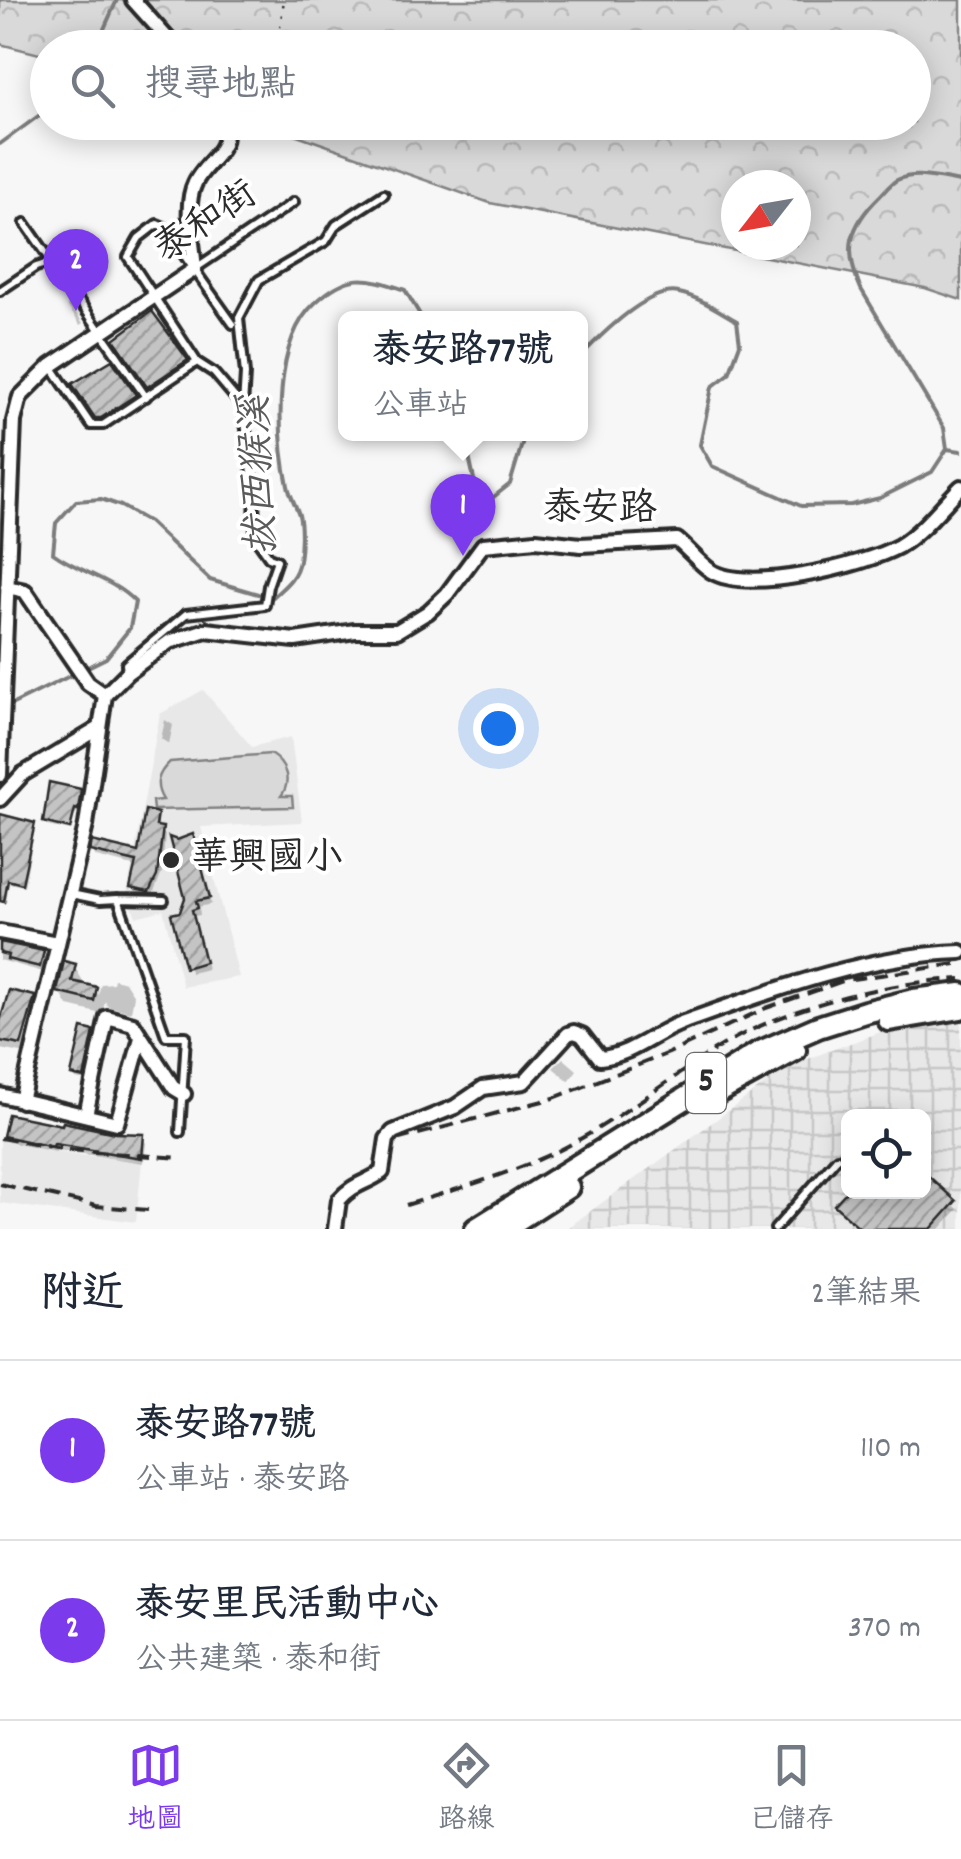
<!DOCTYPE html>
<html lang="zh-TW">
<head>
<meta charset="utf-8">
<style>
	body { margin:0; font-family:Dekko,"LXGW WenKai TC",sans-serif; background:#f6f6f7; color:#1f2937 }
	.controls { position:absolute; right:30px; bottom:30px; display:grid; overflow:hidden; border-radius:15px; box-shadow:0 5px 25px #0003 }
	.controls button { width:90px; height:90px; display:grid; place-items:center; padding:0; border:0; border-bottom:2px solid #e0e1e3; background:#fff; color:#1f2937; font:50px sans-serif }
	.compass { position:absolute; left:721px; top:170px; width:90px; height:90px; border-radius:50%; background:#fff; box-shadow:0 5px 25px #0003; rotate:239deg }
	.you { position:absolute; left:498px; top:728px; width:35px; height:35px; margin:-25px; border:8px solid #fff; border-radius:50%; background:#1a73e8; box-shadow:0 0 0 15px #1a73e833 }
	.badge { display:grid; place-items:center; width:65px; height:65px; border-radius:50%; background:#7c3aed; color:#fff; font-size:32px; font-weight:700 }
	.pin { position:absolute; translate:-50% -82px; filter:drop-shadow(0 2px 5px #0008) }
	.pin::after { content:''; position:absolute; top:52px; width:35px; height:30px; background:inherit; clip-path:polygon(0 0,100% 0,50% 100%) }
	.popup { position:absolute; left:338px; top:311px; width:250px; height:130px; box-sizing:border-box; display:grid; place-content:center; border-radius:15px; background:#fff; filter:drop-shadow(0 2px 8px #0005); font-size:32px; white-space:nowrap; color:#747a83 }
	.popup b { font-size:38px; color:#1f2937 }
	.popup::after { content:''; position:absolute; left:50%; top:100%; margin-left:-20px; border:20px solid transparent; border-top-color:#fff }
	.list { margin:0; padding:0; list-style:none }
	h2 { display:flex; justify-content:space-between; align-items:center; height:130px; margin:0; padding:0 40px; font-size:42px }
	h2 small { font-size:32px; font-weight:400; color:#747a83 }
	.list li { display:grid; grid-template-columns:65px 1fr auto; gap:30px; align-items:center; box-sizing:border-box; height:180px; padding:0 40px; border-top:2px solid #e0e1e3 }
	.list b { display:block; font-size:38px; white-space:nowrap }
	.list p { margin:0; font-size:32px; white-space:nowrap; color:#747a83 }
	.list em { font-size:32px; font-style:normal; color:#747a83 }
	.icon { flex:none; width:55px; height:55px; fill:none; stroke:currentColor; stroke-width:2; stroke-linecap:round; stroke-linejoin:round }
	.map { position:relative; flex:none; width:961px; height:1229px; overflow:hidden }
	.search { position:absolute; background:#fff; box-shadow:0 5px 25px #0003; left:30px; right:30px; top:30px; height:110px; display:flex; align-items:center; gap:25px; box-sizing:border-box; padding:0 35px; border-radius:55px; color:#747a83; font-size:38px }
	.sheet { height:490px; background:#fff }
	nav { display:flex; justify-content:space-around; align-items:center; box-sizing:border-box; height:140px; border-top:2px solid #e0e1e3; background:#fff; font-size:28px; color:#747a83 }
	nav a { display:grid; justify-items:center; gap:5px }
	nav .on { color:#7c3aed }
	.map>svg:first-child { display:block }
	.built { fill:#e8e8e8 }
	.industrial { fill:url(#industrial-grid); fill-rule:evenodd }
	.grass { fill:#d9d9d9; stroke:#828282; stroke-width:2.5 }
	.forest { fill:url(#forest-crowns); stroke:#828282; stroke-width:2.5; fill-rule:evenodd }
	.shadow { fill:#0003 }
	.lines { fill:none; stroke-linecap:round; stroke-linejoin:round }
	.stream { stroke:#7b7b7b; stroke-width:4 }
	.building { fill:url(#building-hatch); stroke:#2b2b2b; stroke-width:2.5 }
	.lane-casing { stroke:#2b2b2b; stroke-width:14 }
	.street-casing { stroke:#2b2b2b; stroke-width:20 }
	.primary-casing { stroke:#2b2b2b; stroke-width:28 }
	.path { stroke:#2b2b2b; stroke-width:2.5; stroke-dasharray:2.5 8; stroke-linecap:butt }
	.lane { stroke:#fff; stroke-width:6 }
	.street { stroke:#fff; stroke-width:12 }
	.primary { stroke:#fff; stroke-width:20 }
	.rail { stroke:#2b2b2b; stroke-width:4; stroke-dasharray:15 8; stroke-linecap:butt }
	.poi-dot { fill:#2b2b2b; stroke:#fff; stroke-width:4 }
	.labels { text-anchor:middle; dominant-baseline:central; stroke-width:8; stroke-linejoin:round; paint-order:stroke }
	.shield { fill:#fff; stroke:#6b6b6b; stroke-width:2.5 }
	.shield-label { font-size:35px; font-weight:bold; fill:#2b2b2b }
	.street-label { font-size:38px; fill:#2b2b2b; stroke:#fff }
	.poi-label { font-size:38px; fill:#2b2b2b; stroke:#fff; text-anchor:start }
	.water-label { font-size:40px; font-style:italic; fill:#5a5a5a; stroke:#fff }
</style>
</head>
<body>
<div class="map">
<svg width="961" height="1229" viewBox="0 0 961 1229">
	<defs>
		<pattern id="industrial-grid" width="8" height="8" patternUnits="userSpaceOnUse" patternTransform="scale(2.5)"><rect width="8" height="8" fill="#e8e8e8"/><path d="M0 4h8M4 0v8" fill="none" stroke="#c7c7c7"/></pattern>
		<pattern id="forest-crowns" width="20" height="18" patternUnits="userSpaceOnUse" patternTransform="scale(2.5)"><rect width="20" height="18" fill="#d9d9d9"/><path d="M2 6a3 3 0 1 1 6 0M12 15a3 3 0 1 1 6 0" fill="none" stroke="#bababa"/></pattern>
		<pattern id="building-hatch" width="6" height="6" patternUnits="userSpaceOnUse" patternTransform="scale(2.5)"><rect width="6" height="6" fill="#c4c4c4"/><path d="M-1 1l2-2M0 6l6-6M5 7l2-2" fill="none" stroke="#9f9f9f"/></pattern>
	</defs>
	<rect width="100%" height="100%" fill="#f7f7f7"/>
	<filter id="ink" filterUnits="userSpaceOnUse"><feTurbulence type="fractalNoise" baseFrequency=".01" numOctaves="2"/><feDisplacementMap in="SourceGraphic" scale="20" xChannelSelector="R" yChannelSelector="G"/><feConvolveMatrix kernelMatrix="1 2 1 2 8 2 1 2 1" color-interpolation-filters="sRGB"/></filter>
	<g filter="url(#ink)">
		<!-- built -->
		<path class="built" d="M203,690l49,57 39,-10 11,85 -101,5 38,150 -56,10 -20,-77 -27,7 -9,-24 33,-179z
			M0,1137l68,17 74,7 -6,61 -136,-19z"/>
		<!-- industrial -->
		<path class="industrial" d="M961,1020v209h-395l225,-164 103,-38zM848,1116h76v76h-76z"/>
		<!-- grass -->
		<path class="grass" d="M270,754c16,10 22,27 11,42h11l1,11 -140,3 -1,-9 11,-1c-9,-15 -6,-26 7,-38z"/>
		<!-- forest -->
		<path class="forest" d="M0,0h961v300l-36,-12 -435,-85 -227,-80 651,-1v-74h-866l-1,8 -47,-12zM736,185h60v60h-60z"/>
		<!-- shadow -->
		<path class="shadow" d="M908,122l3,6 -13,6 -6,-11z
			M70,304l13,19 -3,2 -13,-20z
			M152,314l35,51 -36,24 -34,-50z
			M111,363l25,36 -37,22 -24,-36z
			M165,720l8,5 -4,19 -8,-5z
			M80,791l-1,22 -3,-1 -5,19 -24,-5 -2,-4z
			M0,816l33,9 2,4 -11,57 -15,-3 -3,20 -6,-1z
			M157,816l2,13 6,6 -3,37 -10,25 -15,-3 -4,-6 4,-21 -41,-10 -3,-6 47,4z
			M192,837l19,67 -12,3 1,8 -6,1 13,53 -16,4 -3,-6 -7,-52 6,-16z
			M0,943l42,10 4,7 -3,12 -43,-12z
			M74,966l9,15 -2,5 15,3 2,6 3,-11 12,-1 1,-4 11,3 9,14 -3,16 -24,-6 -2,-5 -3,13 -34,-8 -8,-14z
			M34,998l6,10 -14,46 -26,-5v-25z
			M92,1033l2,4 -9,44 -9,-2 -2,-4z
			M563,1058l14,12 -8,11 -16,-13z
			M114,1135l29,2 3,6 -2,20 -88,-13v2l-47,-10 -4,-6z
			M924,1175l34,34 -18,20h-79l-24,-24 12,-13h75z"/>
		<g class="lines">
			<!-- stream -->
			<path class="stream" d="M110,48l-6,-19 13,-29
				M0,144l48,-35
				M580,357c20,-21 69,-71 99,-64 20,4 40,18 58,28l3,23 -11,30 -17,13 -12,58 12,21 89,40 50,-1 29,-7 52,-26 15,-23 -3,-21 -83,-139c-18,-40 -12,-63 19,-93 5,-5 11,-13 17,-16 19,-9 44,-1 64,2
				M464,434l11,50 16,15 19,-15 15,-50
				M947,449l14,2
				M273,597c12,-11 23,-19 26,-36 2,-13 3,-34 0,-46 -3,-10 -9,-19 -11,-29 -11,-52 -15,-145 27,-183 33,-31 50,-27 90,-13l17,28
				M7,707l99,-49 24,-30 5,-26c-22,-23 -56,-30 -82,-49l3,-30 20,-22 25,-2 20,7 28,16 61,58 48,14"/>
		</g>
		<!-- building -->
		<path class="building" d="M152,311l36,49 -41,27 -33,-48z
			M112,360l24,35 -35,23h-6l-23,-34z
			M49,782l32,7 -3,21 -3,-1 -5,20 -27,-7z
			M145,810l13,3 -2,13 7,1 -6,49 -8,16 -19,-4 6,-26 -46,-11 2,-10 46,11z
			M0,814l35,9 -13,61 -14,-4 -4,22 -4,-1z
			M193,834l17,64 -14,3 2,7 -6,2 13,52 -20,6 -14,-54 9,-2 5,-14 -16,-61 8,3z
			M0,942l44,9 -4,16 -33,-8 1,-4 -8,-2z
			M64,961l12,3 -4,17 25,6 -3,14 -37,-9z
			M9,990l26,6 -14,49 -21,-4v-20z
			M82,1028l12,3 -10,47 -13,-3z
			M8,1114l54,11 1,-3 52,11 29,1 -2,24 -88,-14 -1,3 -50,-11z
			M924,1172l32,29 -25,28h-70l-27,-24 12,-13h78z"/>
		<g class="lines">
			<!-- lane casing -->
			<g class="lane-casing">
				<path id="lane" d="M25,223l121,174
					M196,268l98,-66
					M0,291l36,-24 16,-5
					M233,324l-69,-97 -7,-3 -18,14 -11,19 69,105 17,11 28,33
					M51,366l40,59h12l94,-63
					M127,673l-1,-9 60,-50 79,-9 3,-19 9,-26 -8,-3 -14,-20 -1,-49 -11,-81 2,-33 -6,-56 20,-38 67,-39 10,-16 48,-31
					M71,894l29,6 18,-1 48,137h20l-6,96
					M118,899l46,1
					M775,1229l62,-71"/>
			</g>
			<!-- street casing -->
			<g class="street-casing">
				<path id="street" d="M133,0l43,48
					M7,587l18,4 63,92 17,12
					M0,775l14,-354 6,-24 31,-31 144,-97c-2,-25 -11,-64 0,-86 10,-22 38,-32 28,-61
					M0,799l23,-25 75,-45
					M0,932l57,11
					M0,1095l117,28 24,-85
					M21,1101l65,-276 19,-130 22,-22 42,-31 37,-12 89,10 60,-9h42l31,-19 19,-18 36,-49 53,-5 45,5 96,-5c11,9 22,23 34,31 36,23 152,-5 188,-25 23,-14 43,-40 62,-59
					M86,1115l21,-98 26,7 41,64 10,6
					M335,1229l4,-29c15,-17 26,-16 43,-28l5,-33 6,-7 62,-25 28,-19 41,-6 44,-48 6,-2 8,3 18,23c33,-3 55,-26 84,-36 89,-32 182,-67 277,-70"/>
			</g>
			<!-- primary casing -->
			<g class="primary-casing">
				<path id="primary" d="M889,1020l72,-12
					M711,1096l84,-46
					M476,1229l282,-176 60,-26 47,-15 49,-12 47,-6
					M503,1229l65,-42"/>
			</g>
			<!-- path -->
			<path class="path" d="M277,48l7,-48
				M235,133l14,-11"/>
			<!-- lane -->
			<use href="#lane" class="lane"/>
			<!-- street -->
			<use href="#street" class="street"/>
			<!-- primary -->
			<use href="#primary" class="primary"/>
			<!-- rail -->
			<path class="rail" d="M0,1138l67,12 115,8
				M396,1140l158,-42 115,-45 97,-45 80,-28 110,-16
				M0,1184l96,22 52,4
				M406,1205c52,-16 103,-31 152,-54 55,-28 103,-66 155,-100 68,-43 168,-69 248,-72"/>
		</g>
	</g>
	<!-- markers -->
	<circle class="poi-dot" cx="171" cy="860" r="10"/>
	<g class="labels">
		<!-- shield labels -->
		<rect class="shield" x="686" y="1053" width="40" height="60" rx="8"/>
		<g class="shield-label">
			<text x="706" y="1083">5</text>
		</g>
		<!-- street labels -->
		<g class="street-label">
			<text transform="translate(207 224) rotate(-34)">泰和街</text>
			<text x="600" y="511">泰安路</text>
		</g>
		<!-- poi labels -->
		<g class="poi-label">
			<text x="191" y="860">華興國小</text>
		</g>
		<!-- water labels -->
		<g class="water-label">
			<text transform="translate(262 475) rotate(-93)">拔西猴溪</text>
		</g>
	</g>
</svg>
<div class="controls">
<button><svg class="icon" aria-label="locate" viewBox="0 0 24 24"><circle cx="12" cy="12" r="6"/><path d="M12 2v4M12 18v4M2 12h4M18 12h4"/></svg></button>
</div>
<svg class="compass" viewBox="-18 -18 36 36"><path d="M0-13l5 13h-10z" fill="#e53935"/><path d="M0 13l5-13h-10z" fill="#747a83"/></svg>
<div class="you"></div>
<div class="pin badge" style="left:463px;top:556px">1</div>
<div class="popup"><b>泰安路77號</b>公車站</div>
<div class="pin badge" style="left:76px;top:311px">2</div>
<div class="search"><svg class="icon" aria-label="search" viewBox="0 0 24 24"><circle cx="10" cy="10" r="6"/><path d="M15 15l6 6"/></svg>搜尋地點</div>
</div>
<section class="sheet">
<h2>附近<small>2筆結果</small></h2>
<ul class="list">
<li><span class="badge">1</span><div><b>泰安路77號</b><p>公車站 · 泰安路</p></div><em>110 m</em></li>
<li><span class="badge">2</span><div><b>泰安里民活動中心</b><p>公共建築 · 泰和街</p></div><em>370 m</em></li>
</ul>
</section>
<nav>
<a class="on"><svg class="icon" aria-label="map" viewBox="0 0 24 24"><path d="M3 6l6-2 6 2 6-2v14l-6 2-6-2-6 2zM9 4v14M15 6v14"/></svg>地圖</a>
<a><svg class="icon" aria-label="directions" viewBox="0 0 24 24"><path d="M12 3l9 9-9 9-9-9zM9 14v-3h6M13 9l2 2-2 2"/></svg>路線</a>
<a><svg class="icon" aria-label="saved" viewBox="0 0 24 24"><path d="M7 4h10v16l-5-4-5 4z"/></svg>已儲存</a>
</nav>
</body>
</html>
